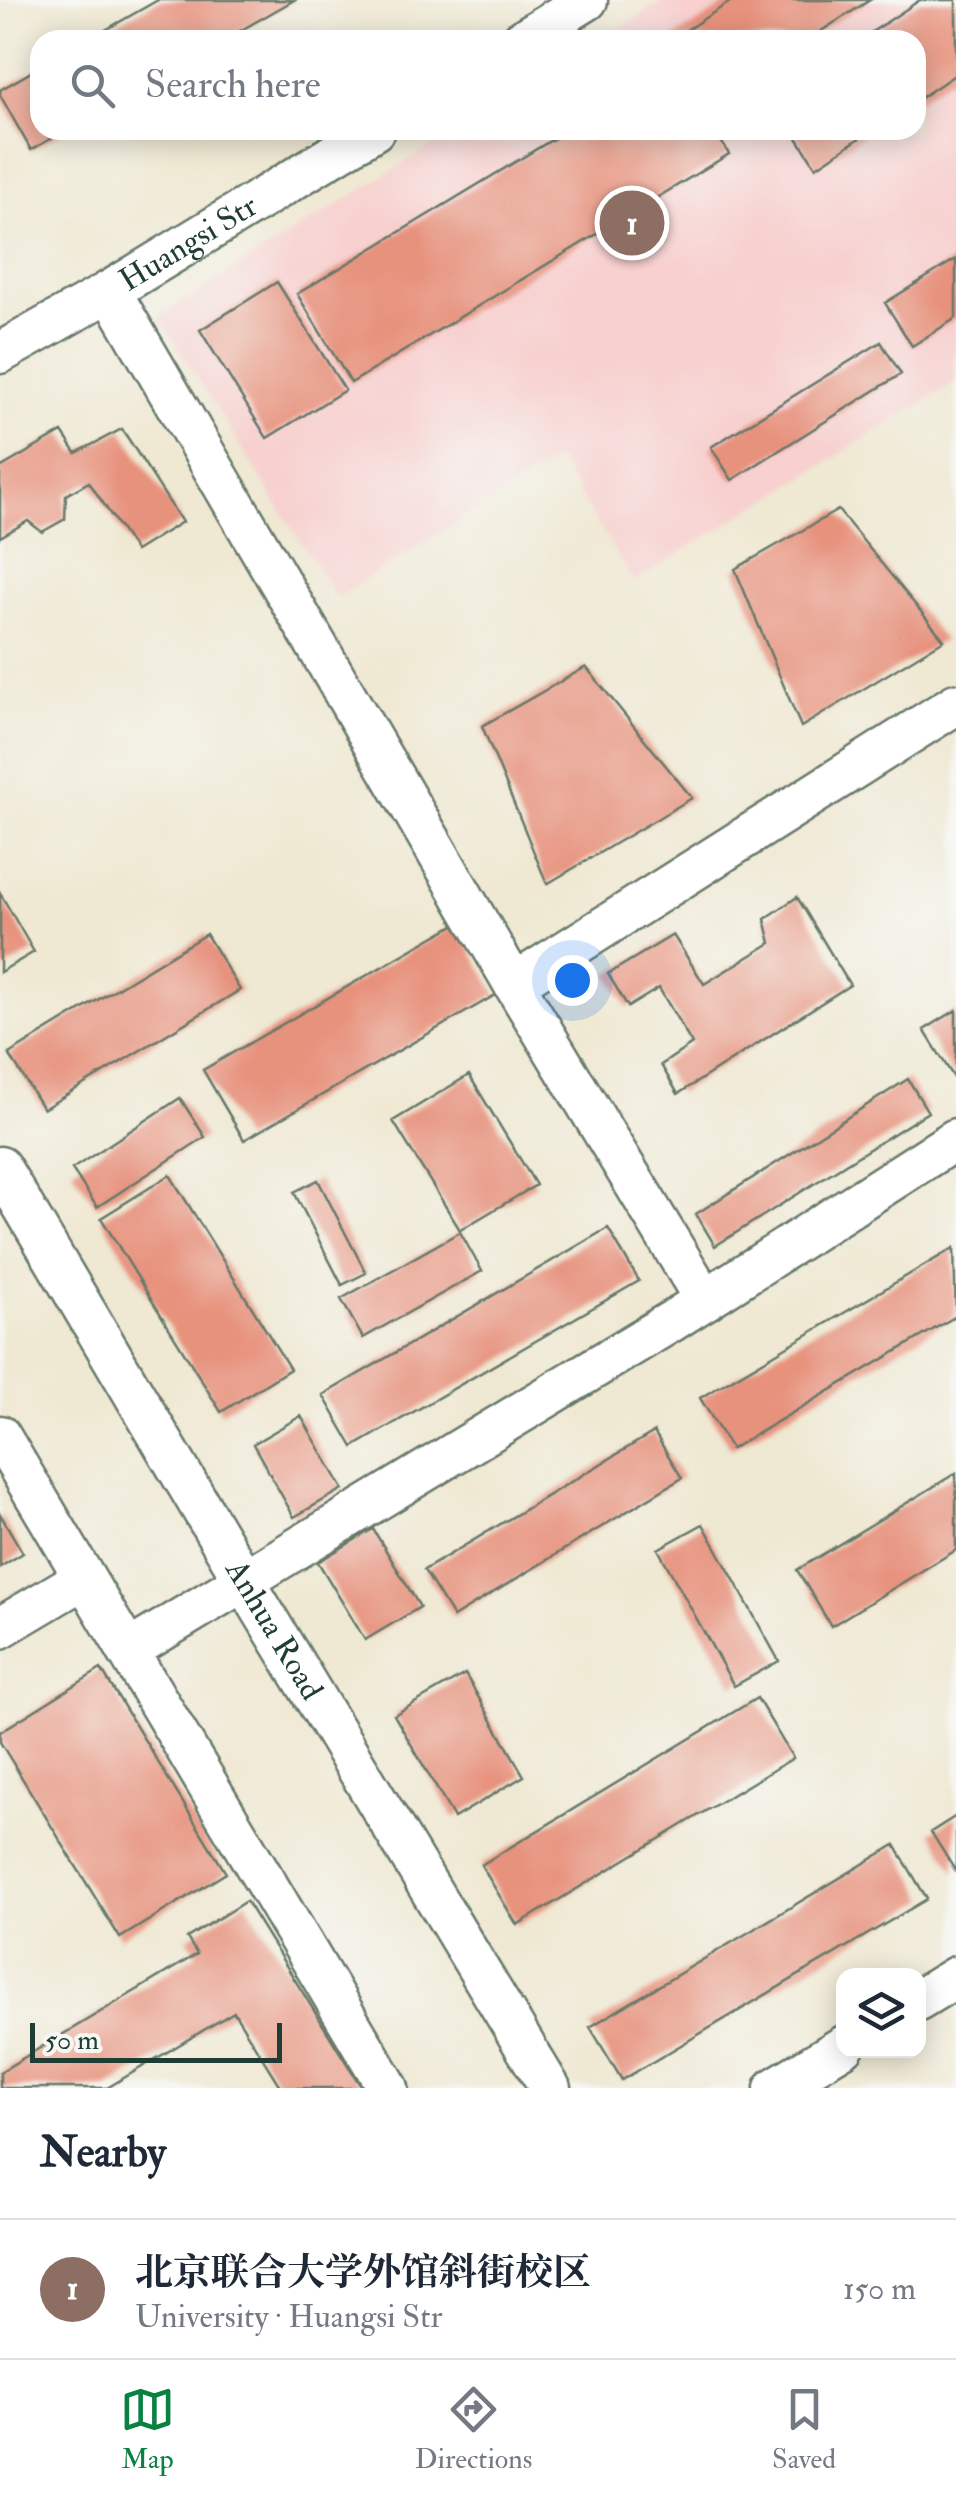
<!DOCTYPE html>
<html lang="en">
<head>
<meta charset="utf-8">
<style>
	body { margin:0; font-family:"IM FELL Double Pica","Noto Serif SC",serif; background:#f2f2f3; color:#1f2937 }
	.controls { position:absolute; right:30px; bottom:30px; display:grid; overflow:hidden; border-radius:20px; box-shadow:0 5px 25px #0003 }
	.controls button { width:90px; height:90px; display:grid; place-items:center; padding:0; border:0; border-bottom:2px solid #e0e1e3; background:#fff; color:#1f2937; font:50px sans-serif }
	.scale { position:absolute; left:30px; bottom:25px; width:252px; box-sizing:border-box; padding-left:10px; border:5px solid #1f3d34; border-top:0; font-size:28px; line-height:35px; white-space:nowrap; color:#1f3d34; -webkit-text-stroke:8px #f6f6f2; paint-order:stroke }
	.you { position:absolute; left:572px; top:980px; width:35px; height:35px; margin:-25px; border:8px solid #fff; border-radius:50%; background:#1a73e8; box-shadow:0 0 0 15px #1a73e833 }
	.badge { display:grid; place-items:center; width:65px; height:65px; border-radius:50%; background:#0b8043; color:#fff; font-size:32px; font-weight:700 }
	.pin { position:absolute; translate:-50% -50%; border:5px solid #fff; box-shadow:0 2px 10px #0006 }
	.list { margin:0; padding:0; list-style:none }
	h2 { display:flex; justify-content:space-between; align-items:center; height:130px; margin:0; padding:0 40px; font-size:42px }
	h2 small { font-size:32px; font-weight:400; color:#747a83 }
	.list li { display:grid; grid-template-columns:65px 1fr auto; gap:30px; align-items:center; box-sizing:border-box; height:140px; padding:0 40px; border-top:2px solid #e0e1e3 }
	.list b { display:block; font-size:38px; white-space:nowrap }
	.list p { margin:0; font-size:32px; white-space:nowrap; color:#747a83 }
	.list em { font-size:32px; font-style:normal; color:#747a83 }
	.icon { flex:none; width:55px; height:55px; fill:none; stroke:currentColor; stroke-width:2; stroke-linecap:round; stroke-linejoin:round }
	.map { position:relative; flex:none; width:956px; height:2088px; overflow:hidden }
	.search { position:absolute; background:#fff; box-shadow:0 5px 25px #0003; left:30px; right:30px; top:30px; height:110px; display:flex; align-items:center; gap:25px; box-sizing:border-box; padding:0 35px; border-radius:30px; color:#747a83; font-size:38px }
	.sheet { height:270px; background:#fff }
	nav { display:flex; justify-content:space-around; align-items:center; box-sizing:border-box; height:140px; border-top:2px solid #e0e1e3; background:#fff; font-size:28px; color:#747a83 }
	nav a { display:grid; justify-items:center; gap:5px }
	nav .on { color:#0b8043 }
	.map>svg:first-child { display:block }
	.built { fill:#f7d0cf }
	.building { fill:#e7927d }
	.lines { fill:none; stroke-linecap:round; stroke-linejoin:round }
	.minor-casing { stroke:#68796b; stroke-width:45 }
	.minor { stroke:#fff; stroke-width:40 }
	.labels { text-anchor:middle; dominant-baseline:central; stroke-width:9; stroke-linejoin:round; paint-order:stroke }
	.street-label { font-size:32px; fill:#1f3d34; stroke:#f6f6f2 }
</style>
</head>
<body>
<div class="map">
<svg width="956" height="2088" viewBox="0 0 956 2088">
	<rect width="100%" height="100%" fill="#f6f6f2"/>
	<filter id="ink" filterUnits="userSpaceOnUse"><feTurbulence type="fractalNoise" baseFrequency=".01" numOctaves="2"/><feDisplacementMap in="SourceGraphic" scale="20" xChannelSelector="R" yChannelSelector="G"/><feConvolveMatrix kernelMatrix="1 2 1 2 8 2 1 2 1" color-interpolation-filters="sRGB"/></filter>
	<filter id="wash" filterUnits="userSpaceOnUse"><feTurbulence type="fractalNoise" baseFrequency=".0048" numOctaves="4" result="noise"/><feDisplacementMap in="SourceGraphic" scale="40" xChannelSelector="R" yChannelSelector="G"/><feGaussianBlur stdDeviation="2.25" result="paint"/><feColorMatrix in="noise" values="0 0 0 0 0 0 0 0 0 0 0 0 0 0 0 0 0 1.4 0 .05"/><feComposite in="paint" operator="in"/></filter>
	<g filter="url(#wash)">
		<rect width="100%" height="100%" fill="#efe8d2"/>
		<!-- built -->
		<path class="built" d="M664,0h292v382l-322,200 -77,-123 -221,139 -177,-281 298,-187h459v-90h-315z"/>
		<g id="blocks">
			<!-- building -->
			<path class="building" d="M158,0h136l-70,40h-136z
				M733,0h137l-63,40h-136z
				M920,0h36v74l-40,27v-61h-56z
				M40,67v63h26l-35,20 -31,-55v-5z
				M568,130h146l15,24 -378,229 -54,-89z
				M792,130h80l-56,37z
				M956,259v59l-44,28 -27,-43z
				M277,282l68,108 -78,48 -67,-108z
				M881,342l20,32 -169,106 -21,-33z
				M122,429l60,93 -47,29 -46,-69 -23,13 -1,24 -23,13 -14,-11 -28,16v-69l62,-36 14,21z
				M838,510l106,130 -143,87 -66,-158z
				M586,667l106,131 -145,86 -65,-158z
				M0,893l34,59 -34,20z
				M797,897l53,88 -172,109 -17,-29 31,-21 -33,-56 -31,19 -20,-33 65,-39 31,49 67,-41 -6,-24z
				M456,924l41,70 -253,146 -41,-70z
				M206,934l34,56 -197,119 -34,-55z
				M956,1010v71l-32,-51z
				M469,1075l67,110 -76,45 -67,-109z
				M908,1079l20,33 -213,134 -19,-32z
				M180,1098l25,39 -108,70 -25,-38z
				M170,1175l120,194 -69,43 -120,-194z
				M318,1180l48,93 -24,12 -48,-93z
				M608,1228l31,53 -286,166 -30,-52z
				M460,1232l22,39 -119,67 -22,-39z
				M954,1248l2,68 -225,133 -31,-51z
				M301,1416l42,73 -49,28 -41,-73z
				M654,1432l28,46 -229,139 -29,-47z
				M956,1473v77l-125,76 -34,-56z
				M0,1514l23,39 -23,14z
				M703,1524l76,137 -45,25 -76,-137z
				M373,1529l47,78 -55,33 -47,-78z
				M101,1669l125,204 -106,65 -120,-196v-10z
				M465,1674l59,102 -70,42 -60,-103z
				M757,1698l36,60 -276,167 -36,-60z
				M956,1816v56l-25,-40z
				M895,1845l32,54 -305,181 -32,-53z
				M246,1901l116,187h-81l-47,-76 -127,76h-107v-16l197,-118 -10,-16z"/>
		</g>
	</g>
	<g filter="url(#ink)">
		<use href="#blocks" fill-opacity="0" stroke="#68796b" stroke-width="2.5"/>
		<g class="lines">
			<!-- minor casing -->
			<g class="minor-casing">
				<g id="minor">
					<path d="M522,40l65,-40"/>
					<path d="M110,291l404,693 191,316"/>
					<path id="s1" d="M0,353l110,-62 264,-161"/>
					<path d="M514,984l442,-280"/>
					<path id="s2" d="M0,1167l245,415 305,506"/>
					<path d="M0,1436l388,652"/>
					<path d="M0,1628l84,-50"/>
					<path d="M128,1651l544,-330 284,-182"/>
					<path d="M918,2000l38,-23"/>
					<path d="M775,2088l69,-42"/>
				</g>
			</g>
			<!-- minor -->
			<use href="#minor" class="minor"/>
		</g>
	</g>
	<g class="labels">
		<!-- street labels -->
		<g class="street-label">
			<text stroke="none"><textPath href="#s1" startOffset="218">Huangsi Str</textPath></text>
			<text stroke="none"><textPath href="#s2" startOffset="538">Anhua Road</textPath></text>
		</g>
	</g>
</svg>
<div class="controls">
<button><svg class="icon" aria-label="layers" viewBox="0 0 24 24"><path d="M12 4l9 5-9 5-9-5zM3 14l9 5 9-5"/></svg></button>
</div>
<div class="scale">50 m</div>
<div class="you"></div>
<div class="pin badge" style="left:632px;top:223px;background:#8d6e63">1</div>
<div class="search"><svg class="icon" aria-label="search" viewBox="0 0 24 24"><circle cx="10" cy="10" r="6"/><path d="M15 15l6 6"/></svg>Search here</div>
</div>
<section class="sheet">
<h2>Nearby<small></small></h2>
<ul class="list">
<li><span class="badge" style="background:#8d6e63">1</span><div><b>北京联合大学外馆斜街校区</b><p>University · Huangsi Str</p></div><em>150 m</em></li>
</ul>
</section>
<nav>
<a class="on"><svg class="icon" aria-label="map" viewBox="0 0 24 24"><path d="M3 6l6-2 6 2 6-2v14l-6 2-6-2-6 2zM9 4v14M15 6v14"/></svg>Map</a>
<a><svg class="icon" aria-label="directions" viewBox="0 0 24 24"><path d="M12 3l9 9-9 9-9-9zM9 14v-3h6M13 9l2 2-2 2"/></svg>Directions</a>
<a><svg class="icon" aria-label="saved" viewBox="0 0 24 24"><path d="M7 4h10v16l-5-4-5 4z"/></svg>Saved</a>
</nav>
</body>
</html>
